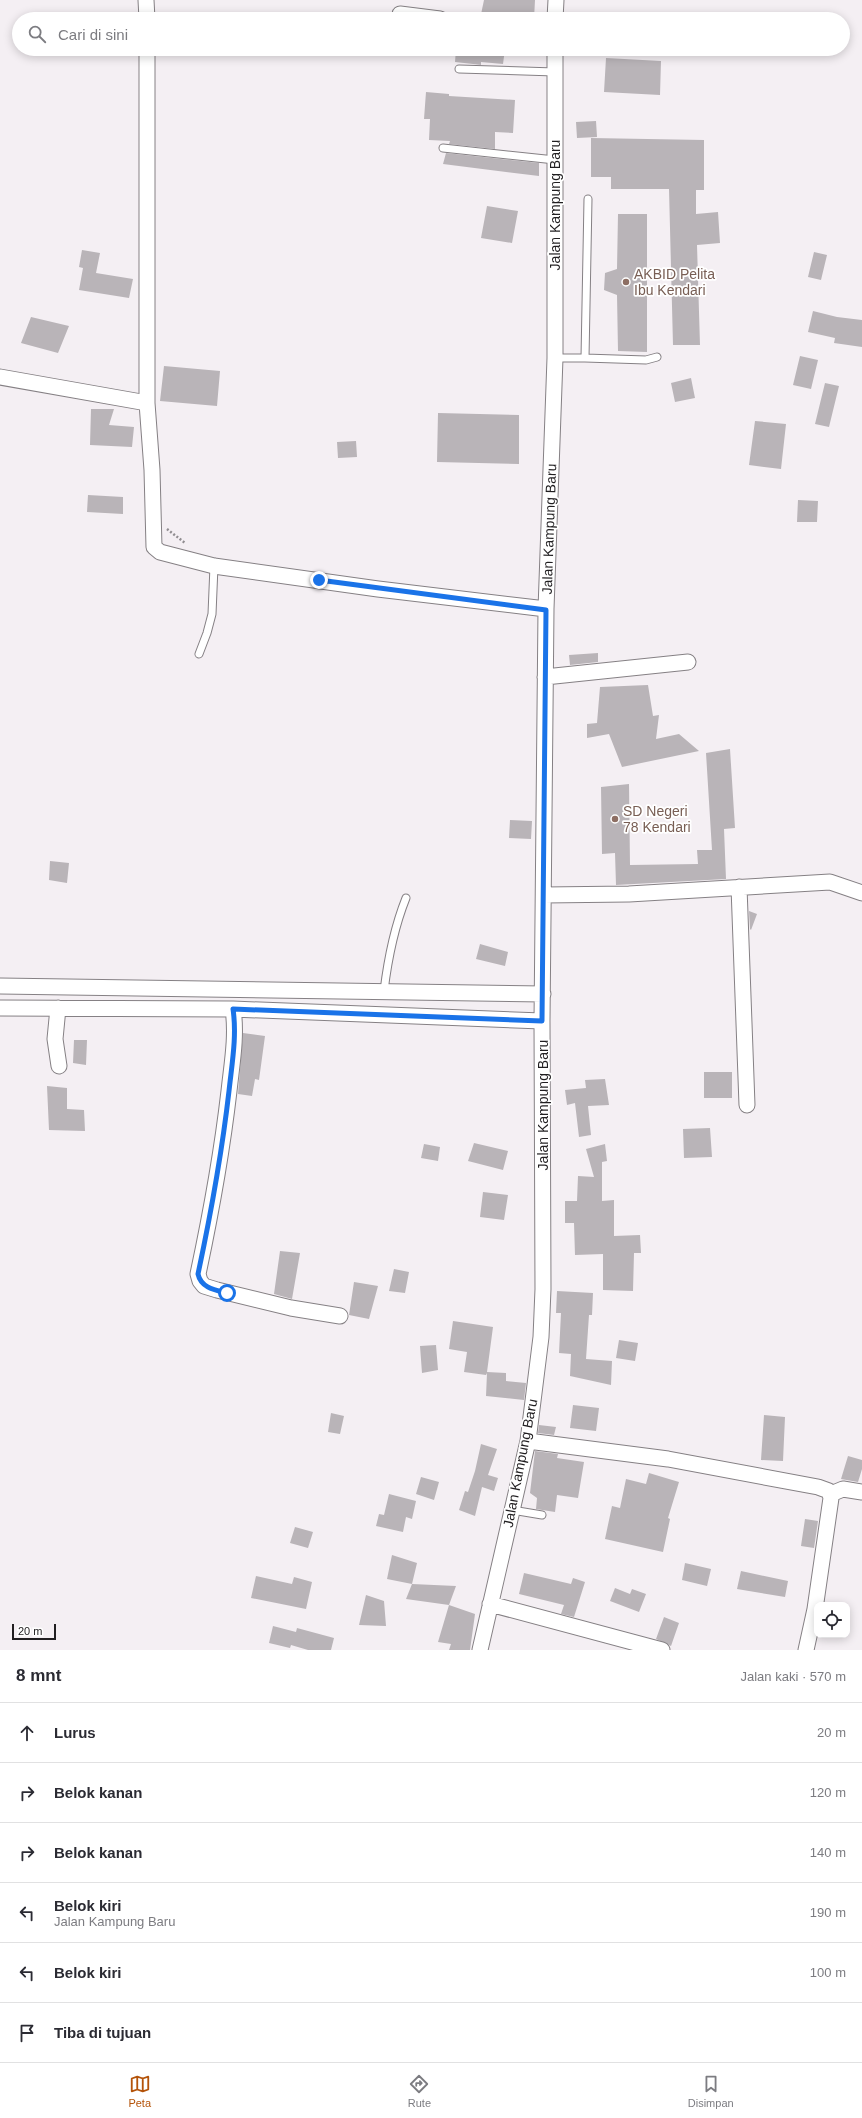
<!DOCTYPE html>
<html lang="id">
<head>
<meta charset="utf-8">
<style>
	body { margin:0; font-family:Arial,sans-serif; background:#f7f7f7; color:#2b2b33 }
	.controls { position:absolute; right:12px; bottom:12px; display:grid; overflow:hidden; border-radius:8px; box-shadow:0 2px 10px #0003 }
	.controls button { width:36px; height:36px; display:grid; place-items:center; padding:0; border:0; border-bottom:1px solid #e1e1e2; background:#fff; color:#2b2b33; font:20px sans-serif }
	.scale { position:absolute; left:12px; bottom:10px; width:44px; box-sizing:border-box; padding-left:4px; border:2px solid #201e20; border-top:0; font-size:11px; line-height:14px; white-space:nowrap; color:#201e20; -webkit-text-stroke:3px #fff; paint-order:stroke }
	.stop { position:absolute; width:12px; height:12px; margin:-9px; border:3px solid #1a73e8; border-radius:50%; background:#fff }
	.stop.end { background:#1a73e8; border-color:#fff; box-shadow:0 1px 4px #0008 }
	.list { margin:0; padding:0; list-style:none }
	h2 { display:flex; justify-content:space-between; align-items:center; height:52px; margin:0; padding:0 16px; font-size:17px }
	h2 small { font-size:13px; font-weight:400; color:#7c7c81 }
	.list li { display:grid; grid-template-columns:26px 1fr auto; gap:12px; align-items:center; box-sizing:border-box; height:60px; padding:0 16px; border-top:1px solid #e1e1e2 }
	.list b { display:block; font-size:15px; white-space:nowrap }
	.list p { margin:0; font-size:13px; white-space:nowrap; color:#7c7c81 }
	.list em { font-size:13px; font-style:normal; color:#7c7c81 }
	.icon { flex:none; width:22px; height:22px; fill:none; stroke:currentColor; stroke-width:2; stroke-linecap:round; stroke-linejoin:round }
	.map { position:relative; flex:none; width:862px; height:1650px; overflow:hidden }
	.search { position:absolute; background:#fff; box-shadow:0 2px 10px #0003; left:12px; right:12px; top:12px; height:44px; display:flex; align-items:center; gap:10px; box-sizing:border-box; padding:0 14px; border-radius:22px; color:#7c7c81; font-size:15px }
	.sheet { height:412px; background:#fff }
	nav { display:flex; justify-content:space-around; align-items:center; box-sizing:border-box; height:56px; border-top:1px solid #e1e1e2; background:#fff; font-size:11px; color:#7c7c81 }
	nav a { display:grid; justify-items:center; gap:2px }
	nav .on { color:#b45309 }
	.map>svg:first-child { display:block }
	.building { fill:#b9b4b8 }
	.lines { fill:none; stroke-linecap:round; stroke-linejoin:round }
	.lane-casing { stroke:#858084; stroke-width:9 }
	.street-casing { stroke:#858084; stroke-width:17 }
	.path { stroke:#908d90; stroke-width:2.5; stroke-dasharray:2 2; stroke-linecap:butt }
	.lane { stroke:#fff; stroke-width:7 }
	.street { stroke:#fff; stroke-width:15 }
	.route { stroke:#1a73e8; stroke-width:5 }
	.education-dot { fill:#8d6e63; stroke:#fff; stroke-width:1.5 }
	.labels { text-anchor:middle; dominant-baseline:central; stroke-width:3.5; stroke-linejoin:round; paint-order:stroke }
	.street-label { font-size:14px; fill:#201e20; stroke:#fff }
	.education-label { font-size:14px; fill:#785e54; stroke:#fff; text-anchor:start }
</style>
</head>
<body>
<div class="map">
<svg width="862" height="1650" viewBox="0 0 862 1650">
	<rect width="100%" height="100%" fill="#f4eff3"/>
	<!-- building -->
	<path class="building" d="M484,0h51l-1,19h-54z
		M456,49h49l-2,15 -22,-2v3l-8,-1 -18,-2z
		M606,58l55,3 -1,34 -56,-3z
		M426,92l23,2v2l66,4 -2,33 -18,-1v17l-46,-5 1,-3 -21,-1 1,-21h-6z
		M596,121l1,16 -20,1 -1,-16z
		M591,138l113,2v50h-8v24l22,-2 2,31 -23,2 3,100h-27l-4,-156h-58v-12h-20z
		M446,153l93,10v13l-96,-12z
		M487,206l31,5 -6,32 -31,-5z
		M618,214h29v138l-29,-1 -1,-56 -13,-5 1,-17 12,-4z
		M82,250l18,3 -4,20 37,6 -4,19 -50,-8 4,-22 -4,-1z
		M814,252l13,3 -6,25 -13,-3z
		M813,311l24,6 25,3v27l-28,-4 1,-5 -27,-6z
		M31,317l38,9 -11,27 -37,-10z
		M800,356l18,4 -7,29 -18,-4z
		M164,366l56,5 -3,35 -57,-5z
		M691,378l4,20 -20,4 -4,-19z
		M825,383l14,3 -10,41 -14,-3z
		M91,409h23l-5,16 25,2 -2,20 -42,-2z
		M438,413l81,2v49l-82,-2z
		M755,421l31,3 -5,45 -32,-4z
		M356,441l1,16 -19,1 -1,-16z
		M88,495l35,2v17l-36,-2z
		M798,500l20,1 -1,21h-20z
		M598,653v9l-28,3 -1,-10z
		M648,685l5,31 6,-1 -3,24 23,-5 20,17 -77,16 -13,-33 -22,4v-14l10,-1 3,-36z
		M730,749l5,79 -11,1 2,50 -110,6 -1,-32 -13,1 -1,-67 28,-3 1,81 68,-1 -1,-14h15l-6,-97z
		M510,820l22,1 -1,18 -22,-1z
		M50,861l19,2 -2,20 -18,-3z
		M749,911l8,3 -6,16 -1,-1z
		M480,944l28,8 -3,14 -29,-7z
		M243,1033l22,3 -6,44 -4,-1 -3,17 -14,-2z
		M74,1040h13l-1,25 -13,-2z
		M704,1072h28v26h-28z
		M605,1079l4,26 -21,1 3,29 -12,2 -4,-34 -8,2 -2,-15 21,-2 -1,-8z
		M47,1086l20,2v21l17,1 1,21 -36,-1z
		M710,1128l2,29 -28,1 -1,-29z
		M474,1143l34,8 -5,19 -35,-9z
		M424,1144l16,3 -2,14 -17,-3z
		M605,1144l2,17 -5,1v39l12,-1v36l26,-1 1,18h-7l-1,38 -30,-1v-36l-28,1 -1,-32h-9v-22h12l1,-25 16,1 -8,-28z
		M483,1192l25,3 -4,25 -24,-3z
		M280,1251l20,2 -8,46 -18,-5z
		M394,1269l15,3 -4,21 -16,-2z
		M354,1282l24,4 -9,33 -20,-4z
		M557,1291l36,2 -1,22h-3l-3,44 26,2 -1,24 -41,-9 1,-22 -12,-1 2,-40h-5z
		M453,1321l40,6 -6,45 19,1v8l20,2 -2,17 -38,-4 1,-23 -1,2 -22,-3 3,-20 -18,-3z
		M619,1340l19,3 -3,18 -19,-3z
		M436,1345l2,25 -16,3 -2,-27z
		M573,1405l26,3 -3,23 -26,-3z
		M331,1413l13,3 -4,18 -12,-2z
		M764,1415l21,2 -2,44 -22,-1z
		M539,1425l17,2 -2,8 -16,-2z
		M481,1444l16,5 -9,26 10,3 -4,13 -12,-4 -7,29 -16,-6 6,-19 3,1 7,-21z
		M535,1451l23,3 -1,4 27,4 -6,36 -21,-3 -2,17 -19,-3 1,-11 -7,-5z
		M848,1456l14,4v9l-4,13 -17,-3z
		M649,1473l30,9 -11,36 2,1 -7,33 -58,-13 7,-33 8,2 6,-29 20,5z
		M421,1477l18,5 -5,18 -18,-6z
		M389,1494l27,7 -4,18 -6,-2 -3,15 -27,-6 3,-12 5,1z
		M805,1519l13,2 -4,27 -13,-2z
		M295,1527l18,5 -5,16 -18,-5z
		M392,1555l25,8 -5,21 -25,-5z
		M685,1563l26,6 -4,17 -25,-6z
		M741,1571l47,10 -3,16 -48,-8z
		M524,1573l47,11 2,-6 12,4 -11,35 -13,-3 3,-9 -45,-11z
		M256,1576l36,8 2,-7 18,5 -6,27 -55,-11z
		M412,1584l44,2 -7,19 -43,-6z
		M615,1588l15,6 2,-5 14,5 -7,18 -29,-11z
		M366,1595l18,6 2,25 -27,-1z
		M449,1605l26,9 -5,36h-21l2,-6 -13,-2z
		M664,1617l15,6 -8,23 -15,-7z
		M273,1626l23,6 1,-4 37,10 -3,12h-23l-17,-5 -1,3 -21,-5z"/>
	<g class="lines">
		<!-- lane casing -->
		<g class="lane-casing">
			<path id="lane" d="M459,69l96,3
				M443,148l112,12
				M555,358h30l3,-159
				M585,358l61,2 11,-3
				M199,654l8,-21 5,-19 2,-48
				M384,991c4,-33 10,-63 22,-93
				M512,1510l30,5"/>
		</g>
		<!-- street casing -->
		<g class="street-casing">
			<path id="street" d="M146,0l1,19
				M400,14l40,5
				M555,19l1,-19
				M147,49v354l5,67 2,77 6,5 54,14 164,23 168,20
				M0,377l147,26
				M545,677l143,-15
				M739,887l8,218
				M544,895l85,-1 201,-12 32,11
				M0,986l543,8
				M0,1008l233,1 309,12
				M58,1008l-3,31 4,27
				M233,1009c4,27 -1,54 -4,82 -7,61 -18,122 -31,183l2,7 4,5 13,4 74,18 49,8
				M528,1441l140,18 150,28 11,4 2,7 -16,111 -9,41
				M831,1494l12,-5 19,3
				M490,1604l172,46
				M480,1650l48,-209 13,-104 2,-48 -1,-268 4,-412 9,-251v-309"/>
		</g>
		<!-- path -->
		<path class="path" d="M167,529l18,14"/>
		<!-- lane -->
		<use href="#lane" class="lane"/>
		<!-- street -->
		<use href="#street" class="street"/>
	</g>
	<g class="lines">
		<!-- route -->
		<path class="route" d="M227,1293c-12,-3 -26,-5 -29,-19 13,-61 24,-122 31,-183 3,-28 8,-55 4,-82l309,12 4,-411 -227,-30"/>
	</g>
	<!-- markers -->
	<g class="education-dot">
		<circle cx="626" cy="282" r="4"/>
		<circle cx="615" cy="819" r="4"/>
	</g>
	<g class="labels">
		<!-- street labels -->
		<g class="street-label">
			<text transform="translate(555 205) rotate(-90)">Jalan Kampung Baru</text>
			<text transform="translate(549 529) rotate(-88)">Jalan Kampung Baru</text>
			<text transform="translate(543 1105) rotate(-90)">Jalan Kampung Baru</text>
			<text transform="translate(520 1463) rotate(-79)">Jalan Kampung Baru</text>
		</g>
		<!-- education labels -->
		<g class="education-label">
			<text x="634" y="274">AKBID Pelita<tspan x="634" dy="16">Ibu Kendari</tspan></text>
			<text x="623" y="811">SD Negeri<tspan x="623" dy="16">78 Kendari</tspan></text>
		</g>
	</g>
</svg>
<div class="controls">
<button><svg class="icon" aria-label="locate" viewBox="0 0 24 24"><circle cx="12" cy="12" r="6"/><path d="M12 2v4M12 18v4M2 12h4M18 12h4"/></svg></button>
</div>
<div class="scale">20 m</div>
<div class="stop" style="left:227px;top:1293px"></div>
<div class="stop end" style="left:319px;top:580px"></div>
<div class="search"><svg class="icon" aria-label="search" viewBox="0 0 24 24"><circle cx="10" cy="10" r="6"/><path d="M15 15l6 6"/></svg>Cari di sini</div>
</div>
<section class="sheet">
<h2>8 mnt<small>Jalan kaki · 570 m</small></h2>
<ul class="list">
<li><svg class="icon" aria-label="ahead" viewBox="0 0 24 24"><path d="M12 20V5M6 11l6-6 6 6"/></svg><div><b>Lurus</b></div><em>20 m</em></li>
<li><svg class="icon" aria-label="right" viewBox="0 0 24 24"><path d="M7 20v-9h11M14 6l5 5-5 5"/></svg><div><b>Belok kanan</b></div><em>120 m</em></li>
<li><svg class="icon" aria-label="right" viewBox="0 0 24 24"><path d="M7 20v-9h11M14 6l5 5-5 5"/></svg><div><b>Belok kanan</b></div><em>140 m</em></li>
<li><svg class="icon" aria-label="left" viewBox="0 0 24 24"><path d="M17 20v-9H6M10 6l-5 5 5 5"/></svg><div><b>Belok kiri</b><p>Jalan Kampung Baru</p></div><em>190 m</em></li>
<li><svg class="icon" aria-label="left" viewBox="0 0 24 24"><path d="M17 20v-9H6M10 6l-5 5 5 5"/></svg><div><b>Belok kiri</b></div><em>100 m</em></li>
<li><svg class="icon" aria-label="arrive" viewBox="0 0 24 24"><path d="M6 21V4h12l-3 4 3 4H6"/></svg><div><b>Tiba di tujuan</b></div></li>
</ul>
</section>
<nav>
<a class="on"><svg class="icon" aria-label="map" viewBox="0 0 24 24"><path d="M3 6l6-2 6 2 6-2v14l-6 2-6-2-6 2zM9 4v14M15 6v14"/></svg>Peta</a>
<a><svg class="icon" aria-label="directions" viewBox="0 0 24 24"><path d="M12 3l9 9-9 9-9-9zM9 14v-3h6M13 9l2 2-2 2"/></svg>Rute</a>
<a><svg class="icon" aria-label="saved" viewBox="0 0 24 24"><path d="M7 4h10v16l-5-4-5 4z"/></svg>Disimpan</a>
</nav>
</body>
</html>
